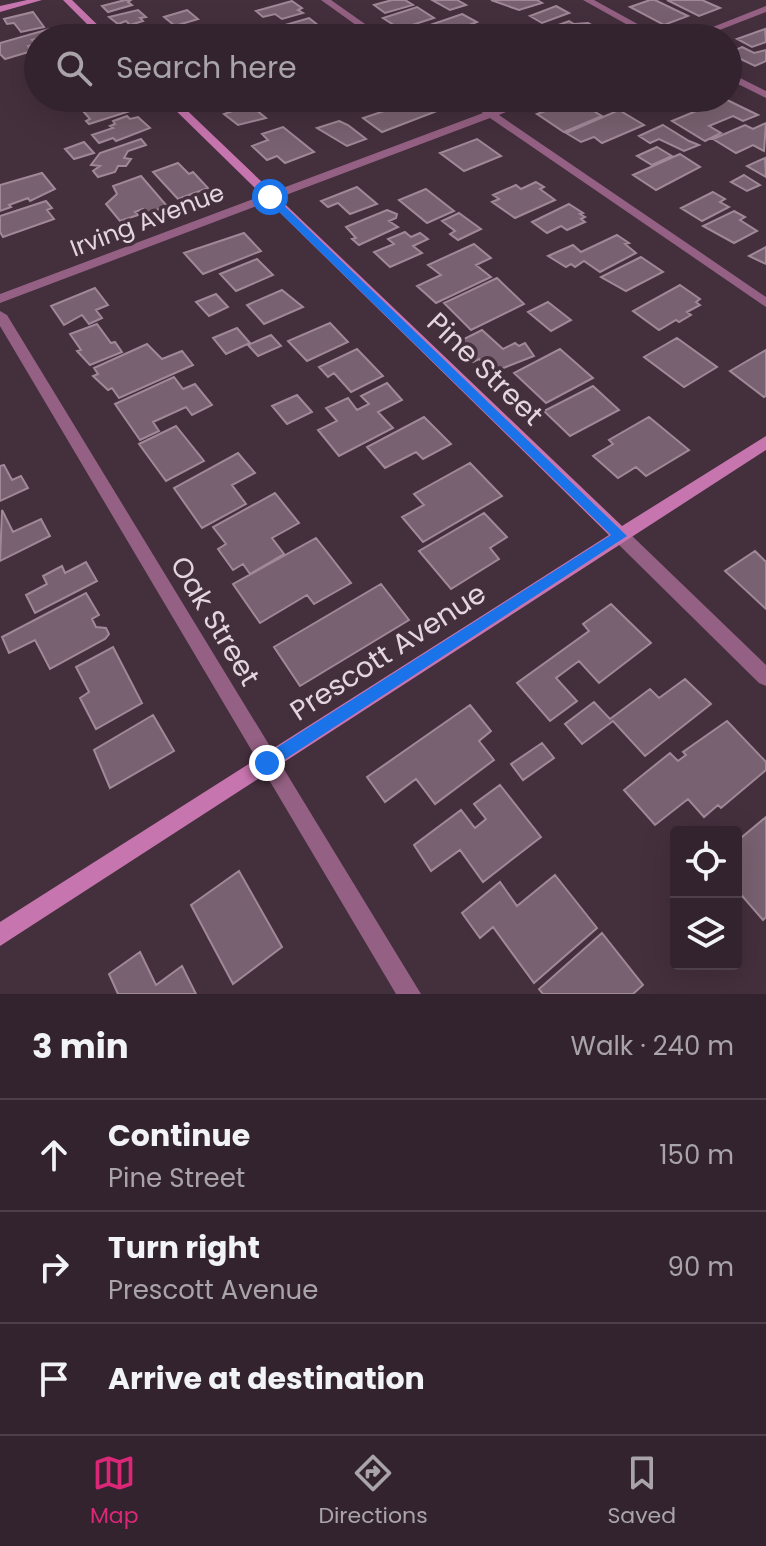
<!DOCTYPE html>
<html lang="en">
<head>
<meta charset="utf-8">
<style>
	body { margin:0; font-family:Poppins,sans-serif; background:#3e2f3a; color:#f1f3f6 }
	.controls { position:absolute; right:24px; bottom:24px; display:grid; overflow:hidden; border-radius:8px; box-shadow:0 8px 32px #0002 }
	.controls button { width:72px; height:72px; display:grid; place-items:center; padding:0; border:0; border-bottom:2px solid #4e404a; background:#33232e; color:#f1f3f6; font:40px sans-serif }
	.stop { position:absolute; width:24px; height:24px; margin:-18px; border:6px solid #1a73e8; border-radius:50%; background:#fff }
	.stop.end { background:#1a73e8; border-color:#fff; box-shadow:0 2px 8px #0008 }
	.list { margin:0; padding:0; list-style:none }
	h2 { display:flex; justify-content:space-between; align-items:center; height:104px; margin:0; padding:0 32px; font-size:34px }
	h2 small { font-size:26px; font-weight:400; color:#a9a4aa }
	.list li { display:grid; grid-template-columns:52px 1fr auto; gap:24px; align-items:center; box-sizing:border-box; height:112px; padding:0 32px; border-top:2px solid #4e404a }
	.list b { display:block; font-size:30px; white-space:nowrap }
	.list p { margin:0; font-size:26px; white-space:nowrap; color:#a9a4aa }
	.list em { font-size:26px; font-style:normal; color:#a9a4aa }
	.icon { flex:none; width:44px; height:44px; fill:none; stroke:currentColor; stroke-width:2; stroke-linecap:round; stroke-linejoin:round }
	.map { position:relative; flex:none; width:766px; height:994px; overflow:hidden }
	.search { position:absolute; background:#33232e; box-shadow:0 8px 32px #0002; left:24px; right:24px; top:24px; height:88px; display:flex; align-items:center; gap:20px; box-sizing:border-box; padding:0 28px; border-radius:44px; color:#a9a4aa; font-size:30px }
	.sheet { height:440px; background:#33232e }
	nav { display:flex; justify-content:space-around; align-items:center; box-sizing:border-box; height:112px; border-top:2px solid #4e404a; background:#33232e; font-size:22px; color:#a9a4aa }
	nav a { display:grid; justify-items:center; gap:4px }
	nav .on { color:#db2777 }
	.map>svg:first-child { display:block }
	.building { fill:#786170; stroke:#a18898; stroke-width:2 }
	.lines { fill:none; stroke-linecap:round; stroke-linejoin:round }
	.street { fill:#946083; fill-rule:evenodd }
	.secondary { fill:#c775ae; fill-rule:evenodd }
	.route { fill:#1a73e8 }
	.labels { text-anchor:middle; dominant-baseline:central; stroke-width:7; stroke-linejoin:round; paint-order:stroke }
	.far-street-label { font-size:24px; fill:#e4d6df; stroke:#442f3d }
	.street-label { font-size:28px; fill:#e4d6df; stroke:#442f3d }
</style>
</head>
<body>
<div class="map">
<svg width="766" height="994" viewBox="0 0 766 994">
	<rect width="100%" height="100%" fill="#442f3d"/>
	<!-- building -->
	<path class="building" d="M125,0h6l-3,2 4,3 -24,7 -6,-6z
		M392,0h13l8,5 -28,8 -11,-8z
		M432,0h25l9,5 -16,5z
		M491,0h46l5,3 -23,7z
		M650,0h5l33,16 -24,9 -34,-18z
		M667,0h35l18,8 -21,8z
		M292,1l10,7 -4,2 5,3 -21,6 -7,-5 -12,3 -7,-6z
		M556,6l13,7 -27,10 -12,-7z
		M417,7l17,11 -34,11 -17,-11z
		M138,10l8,7 -6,1 3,3 -13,4 -4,-4 -8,3 -9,-7z
		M187,10l11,9 -23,7 -11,-9z
		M33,12l11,15 -23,5 -7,-9 -7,1 -3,-5z
		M462,14l15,8 -29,11 -15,-9z
		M309,18l20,16 4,-1 7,5h-42l-16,-12z
		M569,21l5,3 14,-1 13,7 -20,7 -14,-8 -6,2 -8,-4z
		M481,25l12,7 -16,6h-35z
		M49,29l5,5 -22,6 4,4 -8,2 4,5 -27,8 -5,-5v-11z
		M765,29l1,13 -14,5 -15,-8z
		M742,47l12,6 12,-3v11l-11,5 -27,-13z
		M654,98h15l8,4 -20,8 -13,-8z
		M679,98h45l-29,12 -19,-11z
		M420,99l17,12 -55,21 -19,-14z
		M725,99l33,16 -15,6 -10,-5 -24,10 12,7 -16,8 -33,-20z
		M109,100l8,7 7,-3 6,7 -41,13 -3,-3 4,-2 -8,-9z
		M575,100l27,16 -38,16 -27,-18z
		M250,105l16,13 -28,7 -14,-11z
		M619,110l25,15 -42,18 -8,-6 -13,5 -15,-9z
		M127,116l3,3 8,-2 12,11 -34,13 -3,-3 -14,5 -7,-8 21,-7 -3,-2 5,-2 -2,-3z
		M339,121l9,4 18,14 -19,7 -30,-18z
		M766,123l-2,28 -11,-6 -17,8 -23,-14 32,-14 8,4z
		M663,125l26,16 10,4 -15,6 -25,-12 -9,4 -11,-7z
		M283,127l31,25 -29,11 -8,-7 -10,4 -15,-14 16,-6 -6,-6z
		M141,139l5,6 -18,6 -4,7 7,1 -5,7h-8l-3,6 -17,5 -5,-6 7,-5 -9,-1 9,-12z
		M477,139l24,17 -37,15 -24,-18z
		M84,142l10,11 -20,6 -9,-10z
		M657,147l15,9 -20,9 -15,-9z
		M680,154l20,13 -44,23 -23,-15z
		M765,158l1,19 -19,-11z
		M178,163l11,11 4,-2 15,16 -30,11 -25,-27z
		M42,173l13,16 -25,12 -2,-3 -19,7 2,2 -11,4v-26z
		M744,175l16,10 -13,6 -16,-9z
		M141,176l26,30 -20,8 -4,-5 -8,3 3,3 -18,6 -14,-17 11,-10 -4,-8z
		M536,182l8,5 -4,2 15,11 -40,18 -23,-16 7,-3 -6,-4 23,-10 5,4z
		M357,187l20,17 -27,10 -12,-11 -10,4 -7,-6z
		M426,189l28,22 -27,12 -28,-23z
		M713,192l12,7 -5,3 9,5 -27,14 -21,-13z
		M46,201l6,7 -5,2 7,9 -51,18 -3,-5v-16z
		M569,204l14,9 -3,1 5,3 -4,2 4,3 -18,8 -6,-4 -14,7 -15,-11z
		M387,210l10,4 -1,4 -7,3 9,6 -39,18 -7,-6 4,-1 -10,-11z
		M734,211l11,6 -5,3 17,11 -23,12 -31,-17z
		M459,213l22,16 -23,11 -8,-6 5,-3 -13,-10z
		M405,232l6,5 9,-4 8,6 -15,7 9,7 -32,14 -16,-15 20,-8 -6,-5z
		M244,233l17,18 -58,23 -19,-21z
		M617,235l12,8 -4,1 11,9 -36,19 -16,-11 -9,6 -4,-3 -5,3 -18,-11 25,-11 8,7z
		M474,244l17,14 -15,7 15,12 -55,26 -19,-17 24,-11 -13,-10z
		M766,247v17l-17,-8z
		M641,257l22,15 -37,19 -25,-14z
		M257,259l16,16 -37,16 -16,-17z
		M497,278l27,26 -53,26 -27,-27z
		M680,285l20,14 -4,3 4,3 -13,7 4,3 -12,7 -3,-2 -17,10 -26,-19z
		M95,288l13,17 -12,5 6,8 -13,6 -7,-9 -18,10 -13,-19z
		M282,290l21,17 -39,17 -17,-19z
		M216,294l12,13 -19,9 -13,-14z
		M548,302l23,18 -20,11 -23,-19z
		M330,323l18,19 -41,19 -19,-20z
		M97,324l14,19 4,-1 7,10 -32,13 -13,-14 4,-1 -11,-16z
		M237,328l13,15 -24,11 -13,-16z
		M482,330l21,19 12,-6 4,3 6,-3 9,13 -41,16 -14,-13 -6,3 -19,-18z
		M271,335l10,11 -23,10 -10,-11z
		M677,338l40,29 -33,20 -40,-30z
		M147,344l15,15 20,-8 11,14 -74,33 -7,-10 -4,2 -15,-14 5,-2 -4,-6z
		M357,349l26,27 -32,16 -17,-19 -6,4 -9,-10z
		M560,349l33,29 -47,25 -32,-30z
		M766,350v46l-2,1 -34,-26z
		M174,377l9,12 12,-5 17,21 -20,10 -6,-8 -33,15 6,9 -19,9 -25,-36z
		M387,383l15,17 -24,12 15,16 -54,28 -21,-26 19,-9 -11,-13 22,-10 9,12 12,-6 -8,-8z
		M593,386l26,24 -49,26 -26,-25z
		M297,395l15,17 -25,12 -15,-18z
		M424,417l27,27 -28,15 -7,-7 -31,16 -18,-21z
		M649,417l40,33 -43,26 -10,-9 -18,11 -25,-22 20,-12 -4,-4z
		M176,426l28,35 -38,20 -27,-37z
		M238,453l17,20 -23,12 14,19 -44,24 -28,-40z
		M470,463l32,33 -79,46 -21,-25 22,-12 -10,-11z
		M4,465l8,15 9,-4 7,12 -28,13v-35z
		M275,493l24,30 -27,15 12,16 -34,20 -7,-10 -10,6 -15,-21 8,-5 -13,-17z
		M2,510l11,22 28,-13 9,17 -50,25z
		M484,513l23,24 -17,11 9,11 -48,30 -32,-38z
		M316,538l35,45 -37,21 -7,-9 -47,28 -27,-39z
		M755,551l11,11v47l-41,-38z
		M86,562l11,19 -62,32 -9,-18 21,-11 -4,-8 19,-10 3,7z
		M381,584l28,36 -109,66 -26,-39z
		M86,593l13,22 -7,4 4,8 10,1 3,6 -4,5 -55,30 -15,-29 -26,13 -7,-16z
		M611,604l40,39 -52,40 -20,-22 -23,17 21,23 -27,20 -33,-38 72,-52 -6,-7z
		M113,647l29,56 -46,26 -16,-31 9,-6 -13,-25z
		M685,679l26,25 -66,52 -32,-35 -31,23 -17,-20 29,-22 16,17 40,-30 9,9z
		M470,705l21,26 -12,10 15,19 -59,44 -19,-25 -31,23 -18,-25z
		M153,715l21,36 -64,37 -16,-38z
		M727,721l39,41v8l-45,38 -3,-3 -14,12 -16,-18 -33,26 -31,-35 46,-37 8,8 8,-6 -3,-3z
		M542,743l12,15 -31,22 -12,-16z
		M500,785l41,52 -58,45 -23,-32 -29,21 -17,-26 47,-35 14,18 11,-9 -12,-15z
		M766,817v100l-3,3 -27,-31v-47z
		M239,871l43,76 -49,37 -42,-79z
		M555,875l42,53 -63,55 -41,-56 -13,11 -18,-25 38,-31 17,24z
		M602,933l41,52 -10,9h-90l-4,-5z
		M140,952l16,33 26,-19 14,28h-78l-9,-20z"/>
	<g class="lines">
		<!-- street -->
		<path class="street" d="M321,0h10l54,38h-11z
			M583,0h11l69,38h-12z
			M766,6v6l-67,26h-14z
			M728,72l38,19v7l-38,-19z
			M463,98h12l17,12 33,-12h14l-40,17 267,182v10l-276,-189 -490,185v-9l483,-181z
			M0,311l7,4 414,679h-25l-396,-668z
			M621,529l6,2 139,134v21l-7,-3 -144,-142 -2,-5 2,-5z"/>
		<!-- secondary -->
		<path class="secondary" d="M27,0h15l-42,12v-6z
			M63,0h9l39,38h-10z
			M163,98h11l448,428 144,-90v14l-766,496v-24l609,-387z"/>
	</g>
	<!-- route -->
	<path class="route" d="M266,195h7l354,341 -360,235 -8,-8 3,-6 349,-222 -345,-336z"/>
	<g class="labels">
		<!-- far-street labels -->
		<g class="far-street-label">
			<text transform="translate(147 220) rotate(-21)">Irving Avenue</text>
		</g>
		<!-- street labels -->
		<g class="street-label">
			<text transform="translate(485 369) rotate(44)">Pine Street</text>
			<text transform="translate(215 621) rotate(59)">Oak Street</text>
			<text transform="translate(388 652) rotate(-33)">Prescott Avenue</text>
		</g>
	</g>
</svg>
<div class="controls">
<button><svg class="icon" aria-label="locate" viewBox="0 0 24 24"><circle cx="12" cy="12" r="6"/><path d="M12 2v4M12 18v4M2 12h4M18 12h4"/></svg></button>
<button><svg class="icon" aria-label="layers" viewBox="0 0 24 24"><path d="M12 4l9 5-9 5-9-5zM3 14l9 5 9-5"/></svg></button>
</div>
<div class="stop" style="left:270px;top:197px"></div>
<div class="stop end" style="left:267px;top:763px"></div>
<div class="search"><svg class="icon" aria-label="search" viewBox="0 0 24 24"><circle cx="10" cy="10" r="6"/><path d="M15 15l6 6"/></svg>Search here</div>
</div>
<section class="sheet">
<h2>3 min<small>Walk · 240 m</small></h2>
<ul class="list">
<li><svg class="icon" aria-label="ahead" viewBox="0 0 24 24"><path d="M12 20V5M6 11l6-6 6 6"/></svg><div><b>Continue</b><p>Pine Street</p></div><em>150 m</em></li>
<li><svg class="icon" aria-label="right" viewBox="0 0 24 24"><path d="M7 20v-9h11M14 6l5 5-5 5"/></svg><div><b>Turn right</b><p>Prescott Avenue</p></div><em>90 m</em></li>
<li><svg class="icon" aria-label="arrive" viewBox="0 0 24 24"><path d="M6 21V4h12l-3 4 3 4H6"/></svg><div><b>Arrive at destination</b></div></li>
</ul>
</section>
<nav>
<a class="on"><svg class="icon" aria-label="map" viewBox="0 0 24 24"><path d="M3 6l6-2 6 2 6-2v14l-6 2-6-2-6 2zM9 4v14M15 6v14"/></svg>Map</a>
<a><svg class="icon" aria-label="directions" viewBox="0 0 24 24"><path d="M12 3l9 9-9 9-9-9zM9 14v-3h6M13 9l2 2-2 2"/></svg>Directions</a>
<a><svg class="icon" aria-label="saved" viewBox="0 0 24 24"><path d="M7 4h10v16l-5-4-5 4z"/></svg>Saved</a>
</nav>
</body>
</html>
